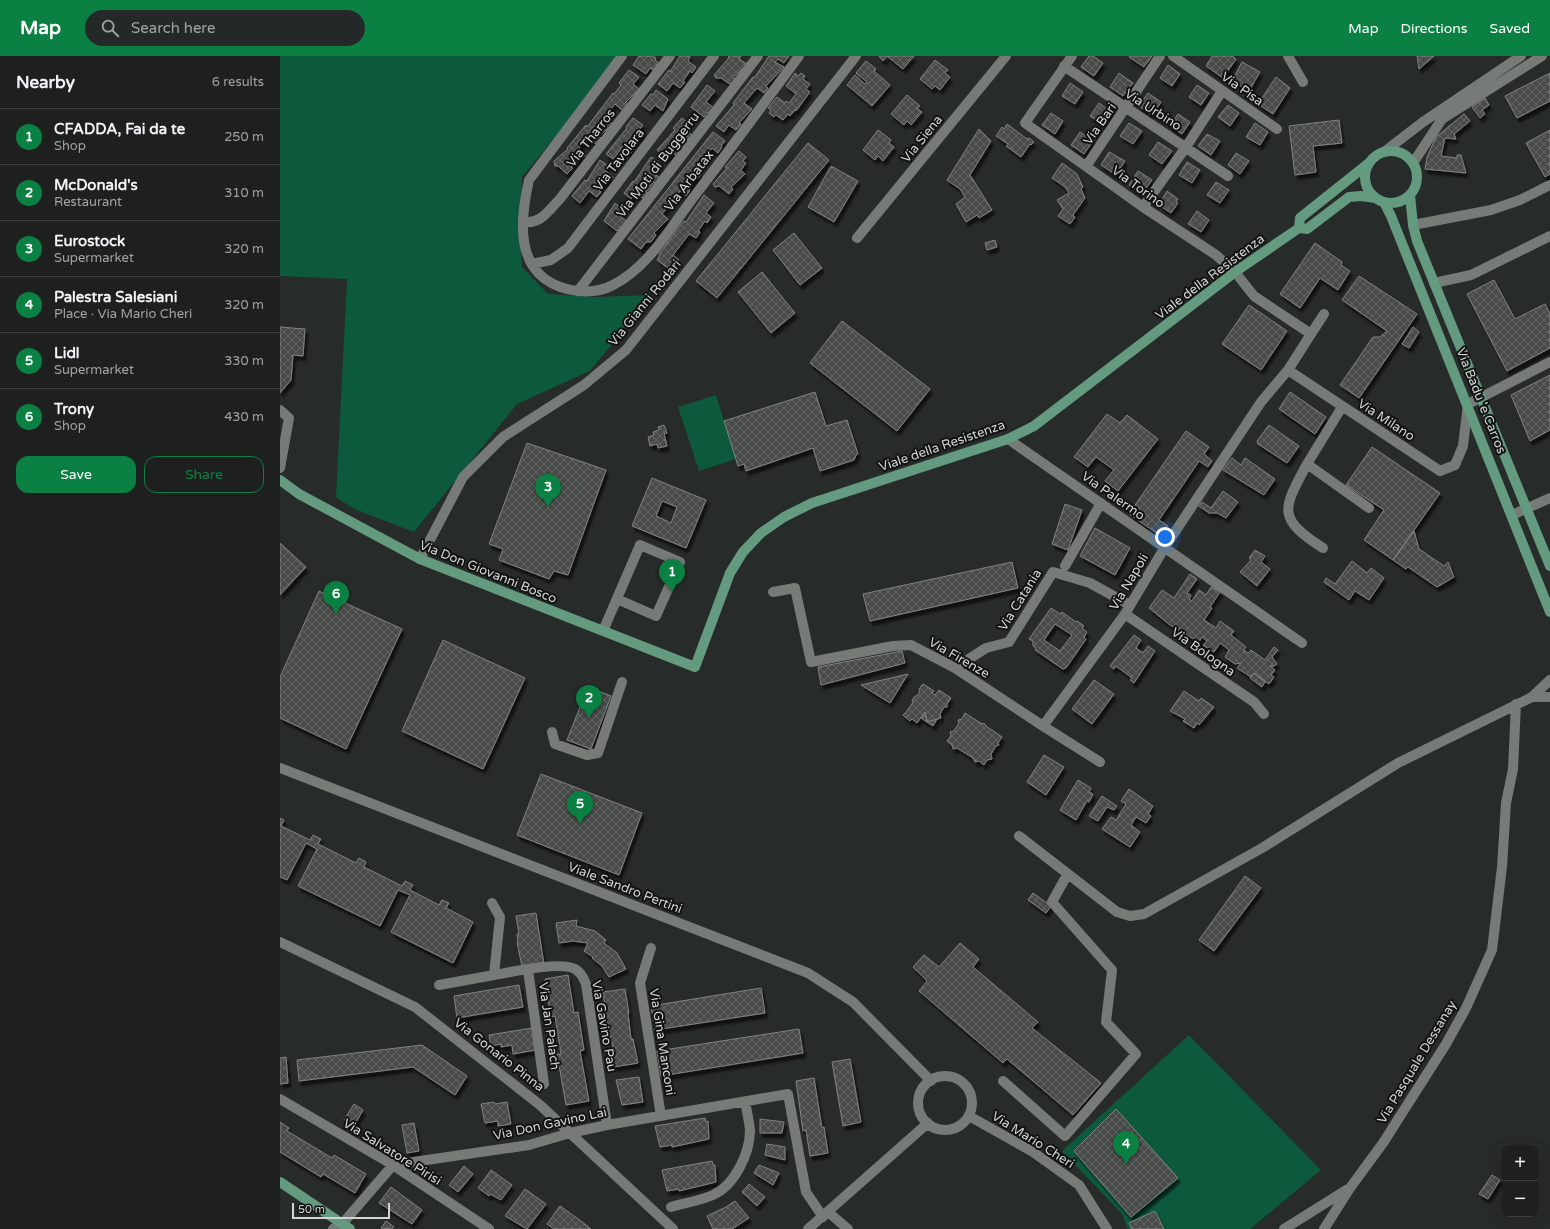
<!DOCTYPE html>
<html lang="en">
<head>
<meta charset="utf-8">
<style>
	body { margin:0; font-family:"Varela Round",sans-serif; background:#252828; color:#f1f3f6 }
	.controls { position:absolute; right:12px; bottom:12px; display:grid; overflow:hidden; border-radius:8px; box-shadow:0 4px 16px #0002 }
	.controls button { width:36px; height:36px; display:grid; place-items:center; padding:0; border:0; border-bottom:1px solid #3b3e3d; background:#1d201f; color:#f1f3f6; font:20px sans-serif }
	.scale { position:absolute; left:12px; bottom:10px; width:98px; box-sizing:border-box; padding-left:4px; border:2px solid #d2d5d3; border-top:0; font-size:11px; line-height:14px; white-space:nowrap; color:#d2d5d3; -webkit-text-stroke:3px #111312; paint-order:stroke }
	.you { position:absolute; left:885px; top:481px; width:14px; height:14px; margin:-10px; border:3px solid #fff; border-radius:50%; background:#1a73e8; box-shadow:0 0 0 6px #1a73e833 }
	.badge { display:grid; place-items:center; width:26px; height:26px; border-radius:50%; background:#0b8043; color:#fff; font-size:13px; font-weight:700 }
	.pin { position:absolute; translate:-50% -33px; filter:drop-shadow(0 1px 2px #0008) }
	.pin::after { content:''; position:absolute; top:21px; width:14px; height:12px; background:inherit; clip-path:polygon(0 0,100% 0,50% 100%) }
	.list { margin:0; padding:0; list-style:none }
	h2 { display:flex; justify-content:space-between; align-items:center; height:52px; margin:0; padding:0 16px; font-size:17px }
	h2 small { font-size:13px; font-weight:400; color:#a0a3a4 }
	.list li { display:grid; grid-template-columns:26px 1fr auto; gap:12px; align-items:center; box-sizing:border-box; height:56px; padding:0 16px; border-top:1px solid #3b3e3d }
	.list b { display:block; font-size:15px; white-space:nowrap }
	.list p { margin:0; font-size:13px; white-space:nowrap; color:#a0a3a4 }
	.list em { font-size:13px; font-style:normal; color:#a0a3a4 }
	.actions { display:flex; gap:8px; padding:12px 16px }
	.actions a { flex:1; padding:9px 0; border:1px solid #0b8043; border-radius:12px; text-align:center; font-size:14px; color:#0b8043 }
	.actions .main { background:#0b8043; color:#fff }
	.icon { flex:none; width:22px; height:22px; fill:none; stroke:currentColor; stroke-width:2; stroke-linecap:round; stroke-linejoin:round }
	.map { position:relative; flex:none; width:1270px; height:1173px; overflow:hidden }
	header { display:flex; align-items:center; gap:24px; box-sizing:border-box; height:56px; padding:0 20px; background:#0b8043; color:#fff }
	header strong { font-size:19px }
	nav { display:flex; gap:22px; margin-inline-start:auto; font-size:14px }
	.search { width:280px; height:36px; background:#252828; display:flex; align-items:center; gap:10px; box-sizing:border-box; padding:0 14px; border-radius:22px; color:#a0a3a4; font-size:15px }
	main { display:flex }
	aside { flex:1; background:#1d201f }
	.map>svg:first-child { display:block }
	.green { fill:#0d593b }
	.building { fill:url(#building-cross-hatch); stroke:#7f8481; fill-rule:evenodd; filter:url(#shadow) }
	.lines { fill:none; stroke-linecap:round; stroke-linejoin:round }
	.minor { stroke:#767b78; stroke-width:10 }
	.major { stroke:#639a80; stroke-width:10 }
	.labels { text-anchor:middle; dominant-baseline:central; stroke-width:4; stroke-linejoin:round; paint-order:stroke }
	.street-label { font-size:13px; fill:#d2d5d3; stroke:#111312 }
</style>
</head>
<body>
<header>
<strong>Map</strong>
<div class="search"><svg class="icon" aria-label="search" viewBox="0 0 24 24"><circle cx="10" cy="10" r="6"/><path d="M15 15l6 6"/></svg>Search here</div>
<nav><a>Map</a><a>Directions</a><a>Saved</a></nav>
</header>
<main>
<aside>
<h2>Nearby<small>6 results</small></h2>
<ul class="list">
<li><span class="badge">1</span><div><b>CFADDA, Fai da te</b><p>Shop</p></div><em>250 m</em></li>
<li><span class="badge">2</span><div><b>McDonald's</b><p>Restaurant</p></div><em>310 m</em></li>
<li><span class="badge">3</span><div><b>Eurostock</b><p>Supermarket</p></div><em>320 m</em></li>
<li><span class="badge">4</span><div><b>Palestra Salesiani</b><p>Place · Via Mario Cheri</p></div><em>320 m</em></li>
<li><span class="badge">5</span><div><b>Lidl</b><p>Supermarket</p></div><em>330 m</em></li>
<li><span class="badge">6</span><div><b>Trony</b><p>Shop</p></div><em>430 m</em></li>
</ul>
<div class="actions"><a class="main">Save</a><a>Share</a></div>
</aside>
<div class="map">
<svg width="1270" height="1173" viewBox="0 0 1270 1173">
	<defs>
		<pattern id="building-cross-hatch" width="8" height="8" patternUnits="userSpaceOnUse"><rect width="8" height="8" fill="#484c4a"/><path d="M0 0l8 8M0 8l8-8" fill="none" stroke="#626563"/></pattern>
		<filter id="shadow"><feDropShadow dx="2.5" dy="4.5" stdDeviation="1" flood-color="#0009"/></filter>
	</defs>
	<rect width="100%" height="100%" fill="#272b29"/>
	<!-- green -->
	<path class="green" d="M0,0h337l-23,34 -72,87 -2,52 2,38 26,27 48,3 56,-2 -62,76 -73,33 -103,128 -60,-23 -18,-12 11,-218 -67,-3z
		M436,339l20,64 -37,12 -21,-64z
		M909,979l132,135 -71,59h-122l-6,-15 -60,-63z"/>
	<!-- building -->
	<path class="building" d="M359,0h14l3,2 -1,2 4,3 -6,7 -3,-2 -4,6 -13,-9z
		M400,0h10l-2,5 8,6 -4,6 -2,-2 -7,10 2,1 -5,6 -7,-5 -6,8 -9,-7 11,-14 1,2z
		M449,0h12l-2,3 8,5 -14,14 2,1 -4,6 -10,-7h-5l-2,-3 14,-16z
		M489,0h20l-5,7 -6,-4 -3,3 9,5 -18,19 2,2 -4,5 -7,-5 -13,15 8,6 -13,14 2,1 -5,6 -7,-5 -5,7 -8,-6 18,-21 -1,-2 20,-26h2z
		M599,0h35l-11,13 -16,-13 -4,5z
		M809,0h4l10,7 -9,13 -13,-9z
		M850,0h22l-8,11 -15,-10z
		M932,0h20l4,3 -13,19 -17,-12z
		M1137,0h17l-15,13z
		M655,4l13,10 -3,3 5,4 -10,13 -5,-4 -3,3 -12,-10z
		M586,5l10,8 -2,2 16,14 -18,21 -25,-21 8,-10 10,9 2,-2 -11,-9z
		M962,6l18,10 -11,19 -17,-10z
		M888,9l12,9 -8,12 -12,-8z
		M349,14l10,7 -6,7 6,5 -13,13 2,2 -5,7 -8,-7 -11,13 9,7 -14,12 2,2 -6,6 -7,-7 -9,11 7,7 -15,12 2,1 -6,6 -9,-8h-3l-1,-5 14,-12 -1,-1 19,-23 1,2 26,-34 1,1 7,-9 -2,-2z
		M515,17l3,3 3,-3 4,3 -2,3 7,5 -4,5 4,3 -14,19 -1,-1 -5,6 -2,-2 -5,6 -7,-5 -2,2 -5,-4 2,-3 -3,-2 9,-11 8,6 1,-2 3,2 7,-9 -10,-8z
		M839,17l14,10 -10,13 -13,-9z
		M1270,17v28l-33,17 -12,-22z
		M996,21l14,11 -17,26 -15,-10z
		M790,27l13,9 -8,12 -13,-8z
		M427,29l8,6 -9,11 8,6 -5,5 -2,-1 -3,5 -13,-10z
		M917,29l12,8 -8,12 -12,-8z
		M376,34l12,9 -5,12 -8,-6 -5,6 -8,-6 9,-11 2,1z
		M868,37l13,9 -7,11 -2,-2 -2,3 -11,-8z
		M627,39l13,11 -3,2 5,4 -11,13 -4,-4 -3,4 -13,-11z
		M1205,42l4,7 -7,5 3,4 -5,4 -8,-11z
		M819,47l12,9 -8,13 -13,-9z
		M948,49l11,8 -9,13 -12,-9z
		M771,57l12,8 -8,13 -13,-9z
		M898,58l12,8 -8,12 -12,-8z
		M1184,58l6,7 -16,13 2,5 -11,-1 -4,18 16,2v-3h4l5,18 -41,-4 2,-12 9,-20z
		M353,62l10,7 -3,4 5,5 -4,5 -2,-2 -7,10 2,2 -5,6 -7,-7 -9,11 -7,-5 21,-26 -1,-1z
		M402,62l7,6 -4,5 7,6 -13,13 2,2 -4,6 -5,-4 -5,6 -10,-8 18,-20 -2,-2z
		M1059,64l3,23 -29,3 3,26 -21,3 -6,-49z
		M849,67l13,8 -9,13 -13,-8z
		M975,67l13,9 -8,13 -14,-8z
		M727,68l20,15 2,-1 5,4 -3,3 -1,-1 -9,13 -15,-11 2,-2 -12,-8 6,-9 2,2z
		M699,73l12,12 -21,34 22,35 -13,8 -2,-3 -11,7 -10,-18 9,-7 -5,-8 -13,-9z
		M598,74l13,10 -2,3 5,4 -11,14 -5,-5 -3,4 -12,-10z
		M1270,74v44l-5,3 -19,-34z
		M433,76l12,9 -4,5 1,1 -4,6 -6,-5 -17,22 6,5 -13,13 2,2 -4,6 -6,-5 -18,23 6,5 -14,14 2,2 -5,7h-5l-5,7 -13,-10z
		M800,76l13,9 -9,13 -13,-9z
		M927,78l13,7 -9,14 -13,-9z
		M878,86l14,9 -10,13 -13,-9z
		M528,87l21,17 -112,138 -21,-17z
		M459,95l7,6 -3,4 3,2 -5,7 4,4 -14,13 2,2 -4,5 -10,-8 -4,1 -2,-3 14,-16 -2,-1z
		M829,96l16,9 -9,14 -15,-10z
		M956,97l13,8 -9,13 -12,-9z
		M371,101l9,6 -7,10 6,4 -3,7 -2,-2 -8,10 2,1 -4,6 -9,-6 -4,6 -7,-6 9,-12 1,1z
		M320,104l8,6 -3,4 8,7 -4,5 -2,-2 -8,10 2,2 -4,5 -8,-6 -9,12 -8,-7 13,-16 2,1z
		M907,106l13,8 -8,13 -13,-8z
		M782,107l15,11 6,13 -2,2 4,9 -12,17 2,2 -5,7 -12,-8 5,-7 -6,-9 12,-7 -4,-6 -13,-9z
		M551,110l27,15 -24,41 -26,-15z
		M858,115l14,9 -10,14 -13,-9z
		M936,126l13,8 -9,13 -13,-8z
		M887,135l11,8 -2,3 2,1 -7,10 -9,-6 -2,-4z
		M424,139l10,8 -8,10 5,4 -4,6 -2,-2 -7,10 2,1 -4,6 -7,-4 -16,21 6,5 -10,9 -12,-9 3,-5 -1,-1 25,-33 2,1z
		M335,147l8,7 -4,5 7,6 -3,6 -2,-1 -4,5 -13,-10z
		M917,155l12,9 -8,12 -13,-8z
		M514,177l28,35 -22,17 -27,-35z
		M715,184l2,7 -10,3 -2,-7z
		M1035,187l27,19 -1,3 9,6 -12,19 -18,-12 -20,30 -20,-14z
		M482,216l33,41 -24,20 -33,-41z
		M1079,220l58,38 -58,84 -19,-13 33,-48h7l7,-6 -45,-31z
		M1214,224l21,39 30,-15 5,10v34l-43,23 -40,-77z
		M969,249l38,26 -26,39 -39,-26z
		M562,265l88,68 -33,42 -87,-68z
		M0,271l25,2 -2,27 -10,-1 -2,25 -11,13z
		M1133,271l6,5 -10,16 -7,-4z
		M1270,319v55l-20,11 -19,-46z
		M535,336l11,34 21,-6 11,34 -2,1 -2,5 -34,11 -7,-23 -67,23 -2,-7 -6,2 -14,-45z
		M1010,336l36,25 -11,17 -36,-25z
		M827,358l13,9 7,-8 31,24 -40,52 -13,-10 9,-11 -18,-13 -8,10 -14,-10z
		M384,369l3,8 -3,1 3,12 -9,2 -1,-4 -7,2 -2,-9 6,-2 -1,-3 6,-2 -1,-3z
		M989,369l30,21 -12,17 -29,-19 -1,-3z
		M906,375l23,16 -5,7 8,7 -4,6 -9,-6 -40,59 9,6 -5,7 -5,1 -29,-20z
		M247,387l79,27 -38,105 -14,-4 -5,8 -50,-19 4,-11 -14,-5z
		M1092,391l68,46 -47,67 -29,-20 20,-30 -38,-25z
		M952,402l9,7 4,-7 30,21 -11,16 -41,-25z
		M372,422l54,22 -20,48 -54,-22zM382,445l15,6 -6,16 -15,-7z
		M943,435l15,11 -12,16 -9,-5h-8l-10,-7 3,-4 9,6z
		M785,448l17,6 -14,40 -16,-6z
		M815,472l35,20 -15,27 -35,-19z
		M1134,475l5,18 25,17 4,-4 6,15 -17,10 -29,-20 -2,2 -13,-9z
		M0,487l26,24 -26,28z
		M975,494l10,6 -4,6 9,7 -13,17 -17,-14 11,-12 -2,-2z
		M1072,505l15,12 4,-5 13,10 -15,22 -14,-9 -6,9 -25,-18 2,-4 9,6z
		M732,506l6,26 -148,33 -7,-27z
		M910,518l7,5 -10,14 4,2 -2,4 3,2 7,-11 7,5 5,-8 9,5 -10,15 2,1 -8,12 12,8 4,-7 14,10 -3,4 15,12 -2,3 4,3 3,-3 14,10 9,-13 4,3 -6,7 5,7 -3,2h-4l5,4 -4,5 3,2 -5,7 -15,-11 -3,4 -14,-9 4,-5 -6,1 -10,-7 4,-7 -9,-7 -6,9 -11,-7 4,-4 -5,-4 -3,5 -7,-4 -22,-13 -21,-17 13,-18 12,8z
		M39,535l83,38 -56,120 -66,-31v-41z
		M771,552l9,6 2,-2 14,10 1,-1 7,5 -2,2 5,4 -3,5 2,2 -20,29 -3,1 -28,-19 1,-2 -3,-2v-5l-4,-2zM775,568l17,11 -12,16 -16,-11z
		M854,579l7,5 -5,8 7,5 5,-7 7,5 -21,32 -4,-3 2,-2 -16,-12 -2,3 -4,-3z
		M163,584l82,38 -42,91 -81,-38z
		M622,595l3,12 -84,22 -3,-18z
		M974,617l11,9 -3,5 -12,-9z
		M628,618l-18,29 -29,-18z
		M814,624l20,14 -22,30 -20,-15z
		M643,628l11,7 -2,2 3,2 4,-5 12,8 -4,6v3h-3l-4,7 1,4 -14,4 -2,-10 -8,11 -5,-4 -2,2 -7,-6 4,-4 6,-9 -1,-2 3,-4h2l3,-5 -1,-2z
		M308,631l23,9 -20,53 -24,-9z
		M904,635l15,10 2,-3 13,9 -15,18 -2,-2 -3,5 -11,-7 2,-2 -15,-8z
		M645,656l2,10 -6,-4z
		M685,657l17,11 2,-1 2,3 16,11 -4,6 1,2 -3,1 -5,8 1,5 -5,1 -3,5 -5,-4 -4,1 -2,-4 -16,-10 -4,1 -1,-4 -5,-4 4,-5 -1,-4 4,-1 5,-8 -1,-3 4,-1z
		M657,663l-4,7 -6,-4z
		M764,699l20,12 -18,28 -19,-13z
		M261,718l101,39 -23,62 -102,-40z
		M798,724l13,8 -2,4 4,2 -4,8 -2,-1 -11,19 -16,-10z
		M849,733l24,17 -5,8 3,2 -5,7 -10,-6 -5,8 9,7 -10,15 -28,-18 9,-12 5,3 10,-16 -5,-3z
		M822,740l15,10 -3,4 -7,-3 -9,14 -9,-5z
		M0,762l4,2 -3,6 29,14 3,-5 8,4 -3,5 38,19 3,-5 7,4 -2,5 38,19 3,-5 8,4 -3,5 29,15 3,-5 7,3 -3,5 27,14 -20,41 -62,-31 19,-37 -12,-5 -18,36 -82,-40 19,-37 -11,-6 -19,37 -7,-3z
		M965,820l16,12 -47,63 -15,-11z
		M753,837l18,13 -5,7 -18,-13z
		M256,857l8,51 -22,3 -5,-25h1l-1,-8h2l-3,-18z
		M297,864l-1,6 19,5 11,9 -2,3 13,10 9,16 -17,8 -7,-11 -10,-8 1,-1 -9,-6 4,-8 -15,-2 -14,2 -3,-20z
		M680,887l19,16 -6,8 65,55 -6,6 69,55 -28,32 -66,-56 -4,4 -84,-72 8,-10 -14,-14 11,-12 15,12z
		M288,919l6,38 4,-1 6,38 -4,1 9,50 -23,4 -9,-51h4l-6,-38 -4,1 -6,-38z
		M239,929l4,22 -66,11 -3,-22z
		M481,932l4,25 -110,17 -4,-24z
		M345,933l4,24h-1l3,26h2l5,24 -24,4 -2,-12 2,-1 -2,-12h-2l-7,-50z
		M252,972l4,22 -23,4 -1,-9 -11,2v-3l-10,2 -2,-11z
		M519,973l4,24 -142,23 -4,-25z
		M142,989l45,31 -12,19 -42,-28 -114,14 -2,-21z
		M6,1001l2,26 -8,1v-26z
		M570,1003l11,63 -18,4 -11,-64z
		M359,1021l4,25 -21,3 -6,-25z
		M534,1022l8,50 2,-1 4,26 -18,3 -4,-26 -3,1 -7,-50z
		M214,1046l1,2 12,-2 4,22 -13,2v-5l-13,2 -4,-19z
		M74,1048l9,6 -9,16 -10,-6z
		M836,1053l62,69 -47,39 -57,-66z
		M425,1062l1,4 2,-1 1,18 -37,8v-2l-12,2 -5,-21z
		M480,1063l24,3 -2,11h-22z
		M0,1066l9,6 -2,3 45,27 2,-3 32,19 -11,19 -32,-19 -2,3 -41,-25z
		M134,1067l5,28 -12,2 -5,-28z
		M487,1088l18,3v13l-20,-5z
		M432,1105l1,4h2l1,17 -37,9v-2l-12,2 -5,-21z
		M479,1109l20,8 -6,12 -19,-12z
		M184,1110l9,8 -15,18 -9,-7z
		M211,1114l21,15 -11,15 -11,-6 -1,2 -11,-8z
		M1212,1119l8,5 -12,19 -9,-5z
		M469,1128l16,13 -8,9 -15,-14z
		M111,1131l31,23 -10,14 -33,-21z
		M245,1133l21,15 -19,25 -22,-13z
		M455,1145l14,17 -17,11h-19l-6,-13 19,-9z
		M280,1150l21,15 10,8h-37l-7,-5z
		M875,1155l9,18h-32l-3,-6z
		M106,1165l8,6 -2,2 -11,-1z"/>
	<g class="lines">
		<!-- minor -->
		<path class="minor" d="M342,0l-93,124c-7,31 -14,77 16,99 18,13 48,17 68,6 36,-18 59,-60 83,-91 35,-46 69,-92 103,-138
			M893,0l104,73
			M1008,0l15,26
			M784,10l164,110
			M1104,96l39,-30 98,-66
			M1133,107l29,-44 100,-63
			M807,109l73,-109
			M863,151l43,-60 36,-56
			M244,166c17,2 24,-11 35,-22l111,-144
			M1133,169l78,-15 29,-10 30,-15
			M577,182l149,-182
			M252,208l19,-4 17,-12 146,-192
			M1154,227l37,-8 79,-39
			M298,235l180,-235
			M1031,278l13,-20
			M1008,314l152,101 15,-6 8,-19 5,-42 82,-42
			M0,354l9,8 -9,50
			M728,383l294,204
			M1027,408l35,-57
			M1232,459l38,-17
			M1043,492c-47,-30 -40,-39 -16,-84l62,44
			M140,503l43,-82 40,-40 81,-52 42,-35 230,-294
			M785,510l36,-63
			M493,536l22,-4 16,74 82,-16 18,-1 44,23 88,58 57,36
			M845,558l129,88 10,12
			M323,575l37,-86 40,17 -24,54 -39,-17
			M675,612l31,-20 23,-6 44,-70 37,11 40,22
			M1252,641h18
			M763,670l82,-112 40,-67 96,-145 27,-32 23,-36 -57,-38 -19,-24 -19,-17 -73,-48 -118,-84 47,-67
			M272,676l3,12 32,11 11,-2 24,-71
			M0,712l528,205 45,29 78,79
			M739,780l98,76 13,4 14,-2 118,-66 136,-85 134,-66 18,-17
			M212,847l8,14 -6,58c18,-3 66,-14 81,-6 6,3 9,10 11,15l21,141
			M0,886l135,65 125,98 133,124
			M371,892l-11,35 21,133
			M248,914l16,114
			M159,929l55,-10
			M638 1047a27 27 0 1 1 54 0a27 27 0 1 1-54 0Z
			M723,1025l62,55 71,-82 -30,-32 6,-52 -60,-68 15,-27
			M0,1043l113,66 96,64
			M689,1060l64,36 46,33 28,44
			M391,1151c14,-4 28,-6 42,-12 22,-10 37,-42 37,-65 -1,-9 -3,-19 -5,-28
			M548,1156l20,17
			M53,1173l10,-6 50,-58 136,-20 41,-12 37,-8 181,-31 18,98 17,25
			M528,1173l120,-106
			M1004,1173l64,-40
			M1044,1173l26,-41 33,-45 63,-99 20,-36 26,-58 10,-83 4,-64 7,-34 3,-65"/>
		<!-- major -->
		<path class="major" d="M1085 121a26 26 0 1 1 52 0a26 26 0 1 1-52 0Z
			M1130,139l3,30 4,16 133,325
			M1104,146l7,14 159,396
			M1019,172l1,-10 69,-55
			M0,424l19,14 121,65 275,108 35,-94 13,-21 18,-19 23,-16 28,-14 196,-64 26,-13 201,-154 64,-44 8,1 42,-32 12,-1 15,2
			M0,1126l70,47"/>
	</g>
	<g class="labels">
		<!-- street labels -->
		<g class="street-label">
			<text transform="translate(962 33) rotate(35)">Via Pisa</text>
			<text transform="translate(873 54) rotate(33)">Via Urbino</text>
			<text transform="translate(820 68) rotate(-55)">Via Bari</text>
			<text transform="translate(311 82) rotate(-52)">Via Tharros</text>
			<text transform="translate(642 83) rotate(-51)">Via Siena</text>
			<text transform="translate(339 104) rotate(-53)">Via Tavolara</text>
			<text transform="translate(378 109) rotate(-53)">Via Moti di Buggerru</text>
			<text transform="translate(409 125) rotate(-53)">Via Arbatax</text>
			<text transform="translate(858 131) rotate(36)">Via Torino</text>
			<text transform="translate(930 221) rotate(-37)">Viale della Resistenza</text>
			<text transform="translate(365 247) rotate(-51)">Via Gianni Rodari</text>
			<text transform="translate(1201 345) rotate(68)">Via Badu 'e Carros</text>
			<text transform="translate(1106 364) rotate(33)">Via Milano</text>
			<text transform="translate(662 390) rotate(-19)">Viale della Resistenza</text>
			<text transform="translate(833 440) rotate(35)">Via Palermo</text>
			<text transform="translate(208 516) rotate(22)">Via Don Giovanni Bosco</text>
			<text transform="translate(849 526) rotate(-59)">Via Napoli</text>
			<text transform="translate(740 544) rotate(-58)">Via Catania</text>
			<text transform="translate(923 596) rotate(35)">Via Bologna</text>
			<text transform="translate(679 602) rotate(30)">Via Firenze</text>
			<text transform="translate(345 832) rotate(21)">Viale Sandro Pertini</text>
			<text transform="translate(269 970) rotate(82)">Via Jan Palach</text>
			<text transform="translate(324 970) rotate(80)">Via Gavino Pau</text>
			<text transform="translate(382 986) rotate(81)">Via Gina Manconi</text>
			<text transform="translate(219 999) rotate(38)">Via Gonario Pinna</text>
			<text transform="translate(1137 1006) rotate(-59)">Via Pasquale Dessanay</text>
			<text transform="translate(270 1068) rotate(-12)">Via Don Gavino Lai</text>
			<text transform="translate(753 1084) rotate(32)">Via Mario Cheri</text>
			<text transform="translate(112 1096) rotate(32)">Via Salvatore Pirisi</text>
		</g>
	</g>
</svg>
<div class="controls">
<button>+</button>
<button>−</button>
</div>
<div class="scale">50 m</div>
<div class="you"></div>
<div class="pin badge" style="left:392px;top:536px">1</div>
<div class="pin badge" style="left:309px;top:662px">2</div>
<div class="pin badge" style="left:268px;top:451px">3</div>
<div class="pin badge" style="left:846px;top:1108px">4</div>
<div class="pin badge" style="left:300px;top:768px">5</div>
<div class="pin badge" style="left:56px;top:558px">6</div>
</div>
</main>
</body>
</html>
